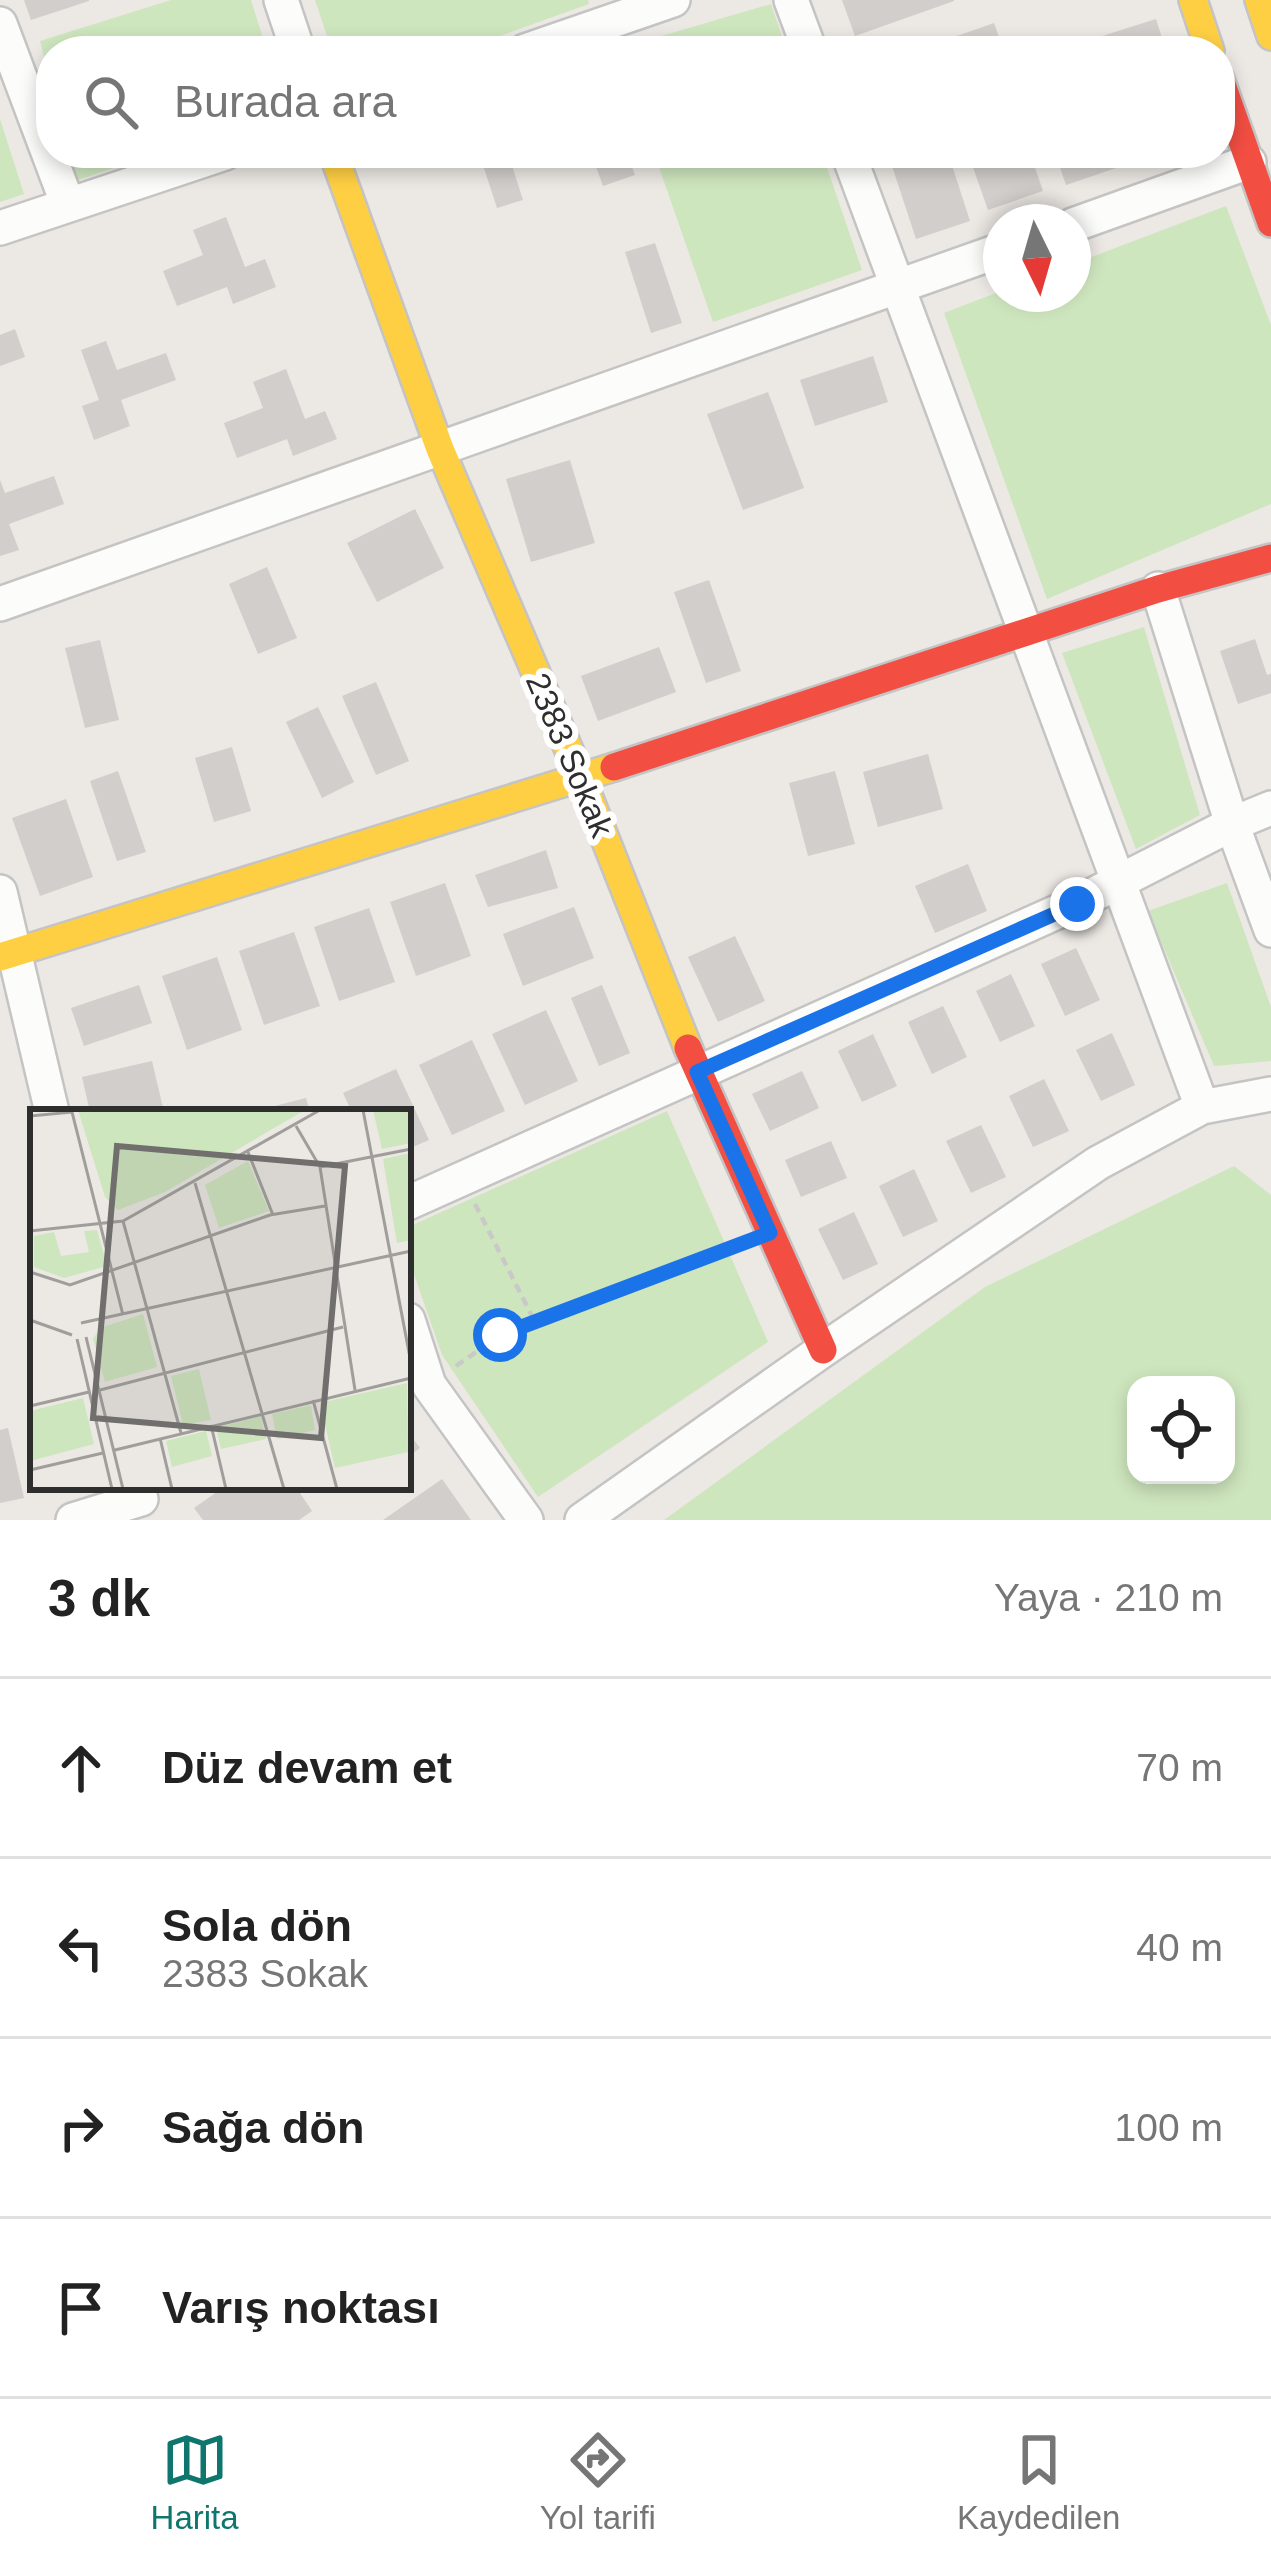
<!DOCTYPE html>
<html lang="tr">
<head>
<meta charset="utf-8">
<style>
	body { margin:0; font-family:Helvetica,sans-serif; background:#f2f2f2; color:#222 }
	.controls { position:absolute; right:36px; bottom:36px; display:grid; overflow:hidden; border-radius:24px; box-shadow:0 6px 18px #0003 }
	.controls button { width:108px; height:108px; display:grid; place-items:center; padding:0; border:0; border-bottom:3px solid #e0e0e0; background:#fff; color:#222; font:60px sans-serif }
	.compass { position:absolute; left:983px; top:204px; width:108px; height:108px; border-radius:50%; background:#fff; box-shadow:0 6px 18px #0003; rotate:175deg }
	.stop { position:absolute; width:36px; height:36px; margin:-27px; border:9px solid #1a73e8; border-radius:50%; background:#fff }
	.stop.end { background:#1a73e8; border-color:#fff; box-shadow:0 3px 12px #0008 }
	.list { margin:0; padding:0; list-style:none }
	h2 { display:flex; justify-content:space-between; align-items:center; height:156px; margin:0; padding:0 48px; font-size:51px }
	h2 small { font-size:39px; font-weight:400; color:#767676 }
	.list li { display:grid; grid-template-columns:78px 1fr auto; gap:36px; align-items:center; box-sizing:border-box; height:180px; padding:0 48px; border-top:3px solid #e0e0e0 }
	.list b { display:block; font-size:45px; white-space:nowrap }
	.list p { margin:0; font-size:39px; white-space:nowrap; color:#767676 }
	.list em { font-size:39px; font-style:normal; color:#767676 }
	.icon { flex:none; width:66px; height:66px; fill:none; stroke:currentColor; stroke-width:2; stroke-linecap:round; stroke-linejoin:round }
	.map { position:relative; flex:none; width:1271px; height:1520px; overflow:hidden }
	.search { position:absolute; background:#fff; box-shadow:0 6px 18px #0003; left:36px; right:36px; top:36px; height:132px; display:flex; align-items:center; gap:30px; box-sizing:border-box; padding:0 42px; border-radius:48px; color:#767676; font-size:45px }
	.sheet { height:876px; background:#fff }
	nav { display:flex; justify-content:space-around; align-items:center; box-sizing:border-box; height:168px; border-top:3px solid #e0e0e0; background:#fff; font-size:33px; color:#767676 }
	nav a { display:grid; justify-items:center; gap:6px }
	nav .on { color:#0f766e }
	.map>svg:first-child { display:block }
	.green { fill:#cee6be; fill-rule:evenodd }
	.building { fill:#d1cecb }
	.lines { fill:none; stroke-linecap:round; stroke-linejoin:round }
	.street-casing { stroke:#c5c4c5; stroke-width:38 }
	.slow-casing { stroke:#c5c4c5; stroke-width:32 }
	.jam-casing { stroke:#c5c4c5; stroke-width:32 }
	.path { stroke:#c9c9c8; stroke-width:4.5; stroke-dasharray:9 6; stroke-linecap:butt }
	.street { stroke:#fcfcfb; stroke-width:33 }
	.slow { stroke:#ffcf43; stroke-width:27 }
	.jam { stroke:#f24e42; stroke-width:27 }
	.route { stroke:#1a73e8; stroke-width:15 }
	.labels { text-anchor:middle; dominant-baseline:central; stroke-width:12; stroke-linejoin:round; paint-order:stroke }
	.street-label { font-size:33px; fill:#2e2e2e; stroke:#fff }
	.inset-road { fill:none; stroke:#a09e9b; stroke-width:3 }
	.view { fill:#706f6e; fill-opacity:0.15; stroke:#706f6e; stroke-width:6 }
	.inset-edge { fill:none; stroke:#2e2e2e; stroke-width:6 }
</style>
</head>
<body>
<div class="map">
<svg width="1271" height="1520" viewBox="0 0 1271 1520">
	<rect width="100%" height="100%" fill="#ece8e4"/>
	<!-- green -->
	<path class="green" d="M171,0h80l16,51h-216v33l-11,-43z
		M315,0h273l1,4 -131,47h-126z
		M771,4l16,47 -170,-2z
		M0,119l24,75 -24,8z
		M68,153h90l-83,28z
		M654,153h168l40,117 -149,52z
		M1226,206l45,119v179l-224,95 -103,-286 57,-22v3h72v-30z
		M1144,627l56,188 -64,34 -74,-196z
		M1227,883l44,124v54l-57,5 -66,-155z
		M667,1111l101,231 -230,155 -96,-142 -34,-98v-30z
		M1234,1166l37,29v325h-607l321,-233zM1136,1385h90v90h-90z"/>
	<!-- building -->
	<path class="building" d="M24,0h65v1l-58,19z
		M842,0h112v1l-99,35z
		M1156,19l10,32h-108v-1z
		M994,23l10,28h-87v-1z
		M479,153h29l15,47 -26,8z
		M591,153h36l8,22 -32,11z
		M911,153h37l22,68 -54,18 -26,-79z
		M968,153h62l13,38 -55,19z
		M1055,153h63l4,13 -56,19z
		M226,217l19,50 20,-8 11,28 -43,17 -6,-17 -50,19 -14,-35 40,-16 -10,-25z
		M655,243l27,80 -31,10 -26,-81z
		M15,329l10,28 -25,9v-31z
		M106,341l11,29 49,-17 10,27 -55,20 9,26 -36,14 -12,-34 17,-6 -18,-50z
		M873,356l15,46 -73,24 -15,-46z
		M286,369l19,50 20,-8 12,28 -44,17 -6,-17 -50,19 -13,-35 39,-15 -10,-26z
		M768,392l36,96 -61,22 -36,-96z
		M570,460l25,83 -64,19 -25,-83z
		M54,476l10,28 -55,20 10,26 -19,6v-76l5,13z
		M415,509l29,59 -67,34 -30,-59z
		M267,567l30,71 -39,16 -29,-70z
		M709,580l32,91 -35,12 -32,-91z
		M1255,639l12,36 4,-1v19l-33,11 -18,-53z
		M100,640l19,80 -34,8 -20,-80z
		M659,647l17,45 -78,29 -17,-45z
		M376,682l33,79 -33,14 -34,-79z
		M318,707l36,75 -32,16 -36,-76z
		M232,747l19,64 -37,11 -19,-64z
		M928,754l15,55 -65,18 -15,-55z
		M118,771l28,81 -29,9 -27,-80z
		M835,771l20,73 -47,12 -19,-73z
		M66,799l27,78 -53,19 -28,-78z
		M546,850l12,38 -70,19 -13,-32z
		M968,864l19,47 -52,22 -20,-47z
		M445,883l26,73 -55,20 -26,-74z
		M574,907l20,51 -71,28 -20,-52z
		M369,908l26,74 -56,19 -25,-74z
		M294,932l26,74 -56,19 -25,-74z
		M735,936l30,65 -47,21 -30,-65z
		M1076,948l24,52 -35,16 -24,-52z
		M217,957l25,73 -55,20 -25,-74z
		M1011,974l24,52 -35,16 -24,-51z
		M139,985l13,38 -68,23 -13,-38z
		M602,985l28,68 -31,13 -28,-68z
		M943,1006l24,51 -35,17 -24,-52z
		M546,1010l32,71 -53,24 -33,-71z
		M1112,1033l23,52 -34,16 -25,-51z
		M873,1034l24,52 -35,16 -24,-51z
		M472,1040l33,71 -53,24 -33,-70z
		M152,1061l12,51h-74l-8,-35z
		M396,1069l33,71 -21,9v-37h-56l-9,-19z
		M802,1071l17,37 -49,23 -18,-37z
		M1044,1079l25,52 -36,16 -24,-51z
		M306,1098l4,14h-51v-2z
		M981,1125l25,52 -35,16 -25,-52z
		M831,1141l16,37 -46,19 -16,-37z
		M914,1169l24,52 -35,16 -24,-51z
		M854,1212l24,52 -35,16 -25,-51z
		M8,1428l16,70 -24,5v-73z
		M408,1432l12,16 -12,9z
		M442,1479l29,41h-88z
		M224,1487h72l16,24 -13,9h-96l-9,-12z"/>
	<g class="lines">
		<!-- street casing -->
		<g class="street-casing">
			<path id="street" d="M281,0l17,51
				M791,0l19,51
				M0,24l68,181
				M525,51l148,-51
				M848,153l354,954
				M1073,225l176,-63
				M0,228l225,-75
				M1158,589l74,235 39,106
				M0,604l1001,-354
				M0,892l52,220
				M408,1203l669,-300 155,-79 39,-16
				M408,1320l21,65 97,135
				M73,1520l68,-21
				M582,1520l241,-170 275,-187 104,-56 69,-13"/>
		</g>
		<!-- slow casing -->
		<g class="slow-casing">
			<path id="slow" d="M1193,0l17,51
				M1259,0l12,36
				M333,153l107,296 141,329 107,270
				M0,957l614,-190"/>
		</g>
		<!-- jam casing -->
		<g class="jam-casing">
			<path id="jam" d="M1220,79l51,144
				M614,767l544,-178 113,-31
				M688,1048l135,302"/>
		</g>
		<!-- path -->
		<path class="path" d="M475,1204l60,118
			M456,1366l45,-31 235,-89"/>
		<!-- street -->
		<use href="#street" class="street"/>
		<!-- slow -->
		<use href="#slow" class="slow"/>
		<!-- jam -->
		<use href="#jam" class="jam"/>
	</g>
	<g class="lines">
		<!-- route -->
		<path class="route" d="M500,1335l270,-102 -73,-161 380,-168"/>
	</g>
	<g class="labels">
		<!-- street labels -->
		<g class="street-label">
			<text transform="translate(570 755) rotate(67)">2383 Sokak</text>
		</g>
	</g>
	<!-- overview -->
	<g transform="translate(30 1109)">
		<rect width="381" height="381" fill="#ece8e4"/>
		<path d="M48,1h227l-140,82 -47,18 -13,-13zM343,1h38v33l-29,6zM381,44v87l-14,3 -14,-84zM218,52l21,50 -50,17 -14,-43zM67,121l10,36 -43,12 -30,-11v-31l20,-4 7,24 28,-4 -5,-21zM113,205l14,53 -52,15 -12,-43 7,-11zM169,260l12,51 -28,5 -12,-49zM377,274l1,69 -73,16 -15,-65zM53,289l11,46 -64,17v-50zM281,296l4,25 -38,9 -5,-25zM231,307l5,23 -45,10 -5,-21zM176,322l6,25 -40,11 -6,-26z" fill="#cee6be"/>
		<path class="inset-road" d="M333,1l48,253M0,7l42,-4 51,203M266,17l24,41 35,223M218,43l25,63M290,58l91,-18M165,74l89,306M93,112l58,212M0,122l93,-10 197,-111M0,163l40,13 200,-70 55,-9M0,211l42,15M51,214l330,-72M56,228l37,152M47,230l35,150M70,281l243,-63M283,291l24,89M0,297l59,-14M181,316l15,64M130,329l12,51M85,341l296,-72M0,361l73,-17"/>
		<path class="view" d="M87,37l228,20 -24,272 -228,-20z"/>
		<rect width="381" height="381" class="inset-edge"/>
	</g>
</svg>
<div class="controls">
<button><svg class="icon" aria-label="locate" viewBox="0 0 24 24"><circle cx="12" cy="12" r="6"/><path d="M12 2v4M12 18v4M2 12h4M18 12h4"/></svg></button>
</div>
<svg class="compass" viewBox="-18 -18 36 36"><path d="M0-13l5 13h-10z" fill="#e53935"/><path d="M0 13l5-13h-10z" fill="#767676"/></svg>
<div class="stop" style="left:500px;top:1335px"></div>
<div class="stop end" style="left:1077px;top:904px"></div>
<div class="search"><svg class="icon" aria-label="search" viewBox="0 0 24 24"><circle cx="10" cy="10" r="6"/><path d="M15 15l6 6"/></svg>Burada ara</div>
</div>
<section class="sheet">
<h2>3 dk<small>Yaya · 210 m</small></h2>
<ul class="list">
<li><svg class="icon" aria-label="ahead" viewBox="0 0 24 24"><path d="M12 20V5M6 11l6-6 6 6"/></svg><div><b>Düz devam et</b></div><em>70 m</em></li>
<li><svg class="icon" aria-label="left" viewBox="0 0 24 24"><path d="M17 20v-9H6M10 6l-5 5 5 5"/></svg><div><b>Sola dön</b><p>2383 Sokak</p></div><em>40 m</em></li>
<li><svg class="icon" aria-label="right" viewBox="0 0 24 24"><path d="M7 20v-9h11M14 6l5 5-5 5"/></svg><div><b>Sağa dön</b></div><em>100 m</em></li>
<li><svg class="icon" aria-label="arrive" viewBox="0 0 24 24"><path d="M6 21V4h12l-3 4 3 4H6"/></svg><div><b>Varış noktası</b></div></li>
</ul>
</section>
<nav>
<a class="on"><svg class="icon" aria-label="map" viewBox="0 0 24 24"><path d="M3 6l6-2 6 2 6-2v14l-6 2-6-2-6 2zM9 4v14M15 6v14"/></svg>Harita</a>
<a><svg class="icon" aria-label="directions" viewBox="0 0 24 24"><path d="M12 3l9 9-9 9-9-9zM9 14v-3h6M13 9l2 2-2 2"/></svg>Yol tarifi</a>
<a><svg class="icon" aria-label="saved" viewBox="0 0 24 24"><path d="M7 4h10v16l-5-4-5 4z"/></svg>Kaydedilen</a>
</nav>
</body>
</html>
